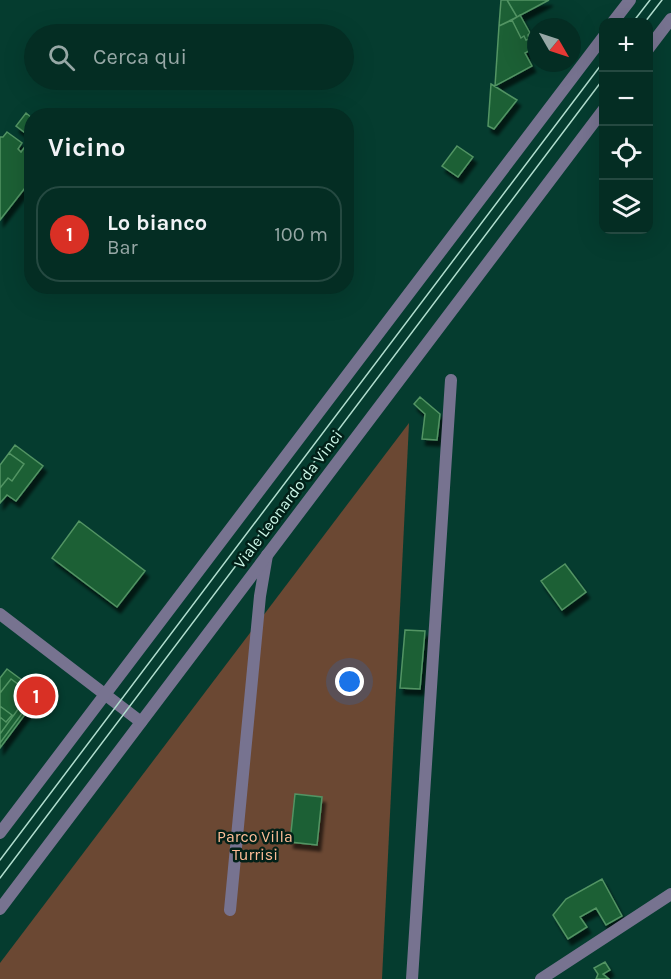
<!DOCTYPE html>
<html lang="it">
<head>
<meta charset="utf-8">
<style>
	body { margin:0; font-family:Karla,sans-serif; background:#123930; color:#f1f3f6 }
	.controls { position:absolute; right:18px; top:18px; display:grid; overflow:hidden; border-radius:12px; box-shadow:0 6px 24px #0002 }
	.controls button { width:54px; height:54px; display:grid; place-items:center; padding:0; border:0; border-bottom:2px solid #254941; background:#042d23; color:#f1f3f6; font:30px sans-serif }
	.compass { position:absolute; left:527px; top:18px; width:54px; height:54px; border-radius:50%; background:#042d23; box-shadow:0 6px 24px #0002; rotate:129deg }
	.you { position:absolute; left:350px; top:682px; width:21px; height:21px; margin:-15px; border:4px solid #fff; border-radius:50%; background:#1a73e8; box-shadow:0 0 0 9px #1a73e833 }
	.badge { display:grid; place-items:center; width:39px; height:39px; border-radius:50%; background:#d93025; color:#fff; font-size:20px; font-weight:700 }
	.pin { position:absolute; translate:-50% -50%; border:3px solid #fff; box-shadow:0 2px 6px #0006 }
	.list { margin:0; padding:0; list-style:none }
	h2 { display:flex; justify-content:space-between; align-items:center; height:78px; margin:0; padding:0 24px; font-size:26px }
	h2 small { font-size:20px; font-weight:400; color:#97a8a6 }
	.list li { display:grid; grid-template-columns:39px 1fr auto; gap:18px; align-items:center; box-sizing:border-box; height:96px; margin:0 12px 12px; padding:0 12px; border:2px solid #254941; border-radius:24px }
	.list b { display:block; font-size:22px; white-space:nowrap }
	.list p { margin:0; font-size:20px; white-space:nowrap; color:#97a8a6 }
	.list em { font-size:20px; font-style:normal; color:#97a8a6 }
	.icon { flex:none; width:33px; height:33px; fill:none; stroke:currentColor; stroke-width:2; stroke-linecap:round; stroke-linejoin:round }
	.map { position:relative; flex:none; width:671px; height:979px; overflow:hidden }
	.search { position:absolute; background:#042d23; box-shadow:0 6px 24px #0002; left:24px; top:24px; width:330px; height:66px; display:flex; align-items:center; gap:15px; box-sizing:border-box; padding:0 21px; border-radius:33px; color:#97a8a6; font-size:22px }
	.panel { position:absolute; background:#042d23; box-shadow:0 6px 24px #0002; left:24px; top:108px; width:330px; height:186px; border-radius:24px }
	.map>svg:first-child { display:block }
	.green { fill:#6b4833 }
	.building { fill:#1c6034; stroke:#529464; stroke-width:1.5; filter:url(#shadow) }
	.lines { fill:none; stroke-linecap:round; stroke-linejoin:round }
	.service { stroke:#777390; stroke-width:12 }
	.minor { stroke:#777390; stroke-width:12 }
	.tertiary { stroke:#777390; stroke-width:12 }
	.tram { stroke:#b0ddce; stroke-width:1.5 }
	.labels { text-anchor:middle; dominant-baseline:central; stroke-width:5; stroke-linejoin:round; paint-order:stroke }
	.street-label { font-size:16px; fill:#ccf7e8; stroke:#022018 }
	.park-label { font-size:16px; fill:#fdbd97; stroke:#022018 }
</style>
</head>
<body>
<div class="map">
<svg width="671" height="979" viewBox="0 0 671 979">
	<defs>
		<filter id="shadow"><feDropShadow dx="3.5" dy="6" stdDeviation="1.5" flood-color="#0009"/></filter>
	</defs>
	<rect width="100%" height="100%" fill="#053c2f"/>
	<!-- green -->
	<path class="green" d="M409,423l-27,556h-382v-16z"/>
	<!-- building -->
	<path class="building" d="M501,0h6l10,17 -18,9z
		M507,0h42l-32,17z
		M520,15l10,18 -2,2 1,4 -3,1 -2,-4 -3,2 -9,-18z
		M512,20l9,18 3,-2 2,4 3,-1 5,9 -9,5 7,13 -37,20 4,-60z
		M491,84l26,16 -23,29 -6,-3z
		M26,113l6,5v20l-16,-12z
		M7,132l15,11 -4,6 3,3 9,-12 2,1v38l-32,41v-83h3z
		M457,146l16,11 -15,20 -16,-11z
		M420,397l20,17 -3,26 -15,-1 3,-25 -11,-10z
		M15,445l28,21 -27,35 -9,-6 -7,8v-15l8,-10 4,3 12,-17 -15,-11z
		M9,453l15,11 -12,17 -4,-3 -8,10v-23z
		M79,521l66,50 -28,36 -65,-49z
		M565,564l21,28 -24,18 -21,-29z
		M405,630l20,1 -5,58 -20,-1z
		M7,669l31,23 -38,51v-9l30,-41 -19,-14 -11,14v-15z
		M11,679l19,14 -30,41v-17l6,5 6,-7 -12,-9v-13z
		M38,692l3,1 -41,55v-5z
		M0,706l12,9 -6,7 -6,-5z
		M295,794l27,3 -5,48 -27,-3z
		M602,879l20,37 -16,9 -10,-17 -16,9 7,10 -19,12 -15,-24 13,-16z
		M605,962l5,8 -7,4 6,5h-13l2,-5 -4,-6z"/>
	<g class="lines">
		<!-- service -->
		<path class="service" d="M230,910l30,-314 7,-41"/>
		<!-- minor -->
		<path class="minor" d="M0,614l141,108
			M412,979l39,-599
			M541,979l130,-85"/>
		<!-- tertiary -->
		<path class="tertiary" d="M613,22l17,-22
			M648,49l23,-30
			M0,833l604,-797
			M0,909l604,-800"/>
		<!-- tram -->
		<path class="tram" d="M633,22l17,-22
			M645,22l17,-22
			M0,860l604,-799
			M0,878l604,-800"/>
	</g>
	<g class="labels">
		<!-- street labels -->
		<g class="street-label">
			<text transform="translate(288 499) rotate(-53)">Viale Leonardo da Vinci</text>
		</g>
		<!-- park labels -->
		<g class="park-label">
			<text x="255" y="836">Parco Villa<tspan x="255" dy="18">Turrisi</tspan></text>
		</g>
	</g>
</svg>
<div class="controls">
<button>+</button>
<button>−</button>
<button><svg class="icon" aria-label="locate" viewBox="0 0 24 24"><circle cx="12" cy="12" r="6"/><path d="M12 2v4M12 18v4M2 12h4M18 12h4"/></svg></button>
<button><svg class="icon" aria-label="layers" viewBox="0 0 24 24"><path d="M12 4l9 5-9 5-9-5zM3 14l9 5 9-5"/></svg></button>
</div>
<svg class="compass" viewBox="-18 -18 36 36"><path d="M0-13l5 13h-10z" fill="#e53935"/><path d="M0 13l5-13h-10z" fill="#97a8a6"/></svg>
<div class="you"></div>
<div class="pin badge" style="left:36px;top:696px">1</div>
<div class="search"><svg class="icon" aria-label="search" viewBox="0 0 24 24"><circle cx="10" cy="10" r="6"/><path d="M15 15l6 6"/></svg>Cerca qui</div>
<section class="panel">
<h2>Vicino<small></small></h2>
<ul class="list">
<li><span class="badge">1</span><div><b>Lo bianco</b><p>Bar</p></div><em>100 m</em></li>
</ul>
</section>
</div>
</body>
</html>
